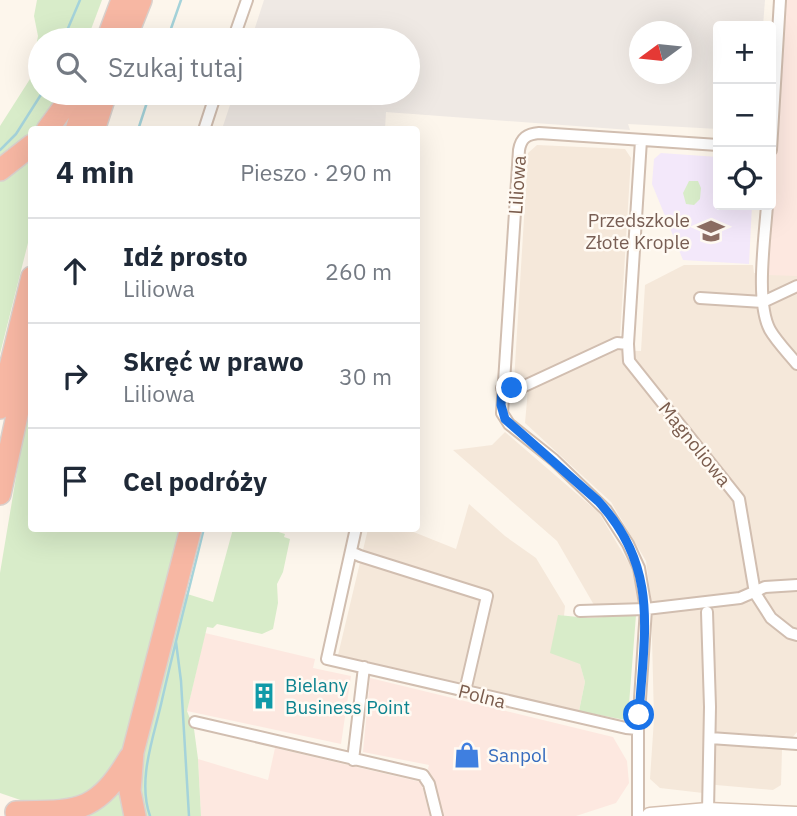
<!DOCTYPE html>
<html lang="pl">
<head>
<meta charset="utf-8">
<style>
	body { margin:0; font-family:"IBM Plex Sans",sans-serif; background:#f2f2f3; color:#1f2937 }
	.controls { position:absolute; right:21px; top:21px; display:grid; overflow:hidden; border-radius:7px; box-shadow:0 7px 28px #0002 }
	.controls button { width:63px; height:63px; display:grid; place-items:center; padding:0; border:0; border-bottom:2px solid #e0e1e3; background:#fff; color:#1f2937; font:35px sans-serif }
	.compass { position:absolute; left:629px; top:21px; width:63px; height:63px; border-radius:50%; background:#fff; box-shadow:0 7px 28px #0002; rotate:255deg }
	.stop { position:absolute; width:21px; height:21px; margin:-16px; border:5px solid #1a73e8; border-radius:50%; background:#fff }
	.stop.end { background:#1a73e8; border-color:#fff; box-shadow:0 2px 7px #0008 }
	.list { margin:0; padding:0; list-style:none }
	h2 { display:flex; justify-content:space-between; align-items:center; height:91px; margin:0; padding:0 28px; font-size:30px }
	h2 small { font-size:23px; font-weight:400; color:#747a83 }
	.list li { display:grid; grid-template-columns:46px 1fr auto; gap:21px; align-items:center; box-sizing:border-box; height:105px; padding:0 28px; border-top:2px solid #e0e1e3 }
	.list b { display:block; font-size:26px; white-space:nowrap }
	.list p { margin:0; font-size:23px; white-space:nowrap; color:#747a83 }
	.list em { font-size:23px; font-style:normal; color:#747a83 }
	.icon { flex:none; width:38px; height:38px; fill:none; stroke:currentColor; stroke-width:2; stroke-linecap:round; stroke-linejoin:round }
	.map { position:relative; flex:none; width:797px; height:816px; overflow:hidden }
	.search { position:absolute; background:#fff; box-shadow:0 7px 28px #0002; left:28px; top:28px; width:392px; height:77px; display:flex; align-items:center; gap:18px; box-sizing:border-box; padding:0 24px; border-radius:38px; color:#747a83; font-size:26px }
	.panel { position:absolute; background:#fff; box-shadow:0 7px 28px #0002; left:28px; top:126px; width:392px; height:406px; border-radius:7px }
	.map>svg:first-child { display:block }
	.residential { fill:#f5e8da }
	.commercial { fill:#fde8e0 }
	.industrial { fill:#efe9e4; fill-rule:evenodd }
	.education { fill:#f3e8fa }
	.green { fill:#d8ecc9 }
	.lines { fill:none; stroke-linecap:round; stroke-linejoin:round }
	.stream { stroke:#a5d3da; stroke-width:2.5 }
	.minor-casing { stroke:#d1beb0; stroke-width:14 }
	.secondary-casing { stroke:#d6c0b0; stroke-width:19 }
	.motorway-casing { stroke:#dad1cd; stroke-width:24 }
	.minor { stroke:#fff; stroke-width:10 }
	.secondary { stroke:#fff; stroke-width:16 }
	.motorway { stroke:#f7b7a3; stroke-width:21 }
	.route { stroke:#1a73e8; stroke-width:9 }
	.labels { text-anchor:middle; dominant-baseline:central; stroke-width:5; stroke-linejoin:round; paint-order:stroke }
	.street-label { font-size:19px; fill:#7a5c4d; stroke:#fffaf3 }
	.education-label { font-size:19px; fill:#785e54; stroke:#fffaf3; text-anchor:end }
	.culture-label { font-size:19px; fill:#0d838f; stroke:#fffaf3; text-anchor:start }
	.shop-label { font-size:19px; fill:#366cbe; stroke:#fffaf3; text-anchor:start }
</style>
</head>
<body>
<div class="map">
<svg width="797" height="816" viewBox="0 0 797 816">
	<rect width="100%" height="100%" fill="#fdf6ec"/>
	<!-- residential -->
	<path class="residential" d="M537,145l88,4 6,9 -11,179 -92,44h-14l14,-228z
		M684,265h69l1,8 43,2v457l-15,18 -1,35 -8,5 -68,-6 -2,9 -43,-5 -10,-9 4,-60 -3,-120 -5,-38 -35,-59 -86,-79 3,-34 81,-39 32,1 4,-66z
		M505,432l94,81 38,64 4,28 -39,3 -8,-3 -37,-64 -104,-91 39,-5z
		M469,504l36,32 31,22 29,48 -1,10 -5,-1 21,48 5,19 -6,29 -241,-56 30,-126h38l50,20z"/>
	<!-- commercial -->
	<path class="commercial" d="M786,0h11v276l-29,-1z
		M205,633l110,26 -2,9 38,8 -10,68 -154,-33z
		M370,678l243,59 14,24 2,22 -13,20 -40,13h-132l-11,-38 -5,-9 1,-4 -66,-13z
		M275,748l146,34 9,34h-229l-3,-57 70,21z"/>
	<!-- industrial -->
	<path class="industrial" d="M264,0h501l-2,26h-45v103l-90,-5 2,6 -244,-18 -1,17h-163l12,-36h174v-53h-157zM640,32h42v42h-42z"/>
	<!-- education -->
	<path class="education" d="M661,153l57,4v48h34l-3,59 -66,-4 -31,-76 2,-25z"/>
	<!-- green -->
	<path class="green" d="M37,0h65l-15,40h-47v53h24l-26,36 -6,1 -1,6 -31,26v-36l30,-47 8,-43 -4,-20z
		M31,153v78l-31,123v-178z
		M689,181h9l3,7 -1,11 -6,6 -8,-1 -3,-11z
		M31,402l1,126 152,1 -63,236 -32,33 -54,7 -35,-12v-220l23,-138z
		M233,529h36l16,5 -1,3 6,2 -7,33 -6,12 1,19 -5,26 -11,5 -45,-10 -4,4 -6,-1 -20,84 7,18 4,30 3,57h-60l-5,-42 45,-182 32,10z
		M558,615l30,3 48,-3 -8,102 -3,3 -46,-9 6,-29 -5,-18 -30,-11z
		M121,783l8,33h-65z"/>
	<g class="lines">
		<!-- stream -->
		<path class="stream" d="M63,40l17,-40
			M167,40l14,-40
			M138,130l12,-37
			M0,150l16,-16 26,-41
			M176,642l5,39 8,135
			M150,816c-13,-37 4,-79 12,-116 13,-57 28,-114 42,-172"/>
		<!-- minor casing -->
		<g class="minor-casing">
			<path id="minor" d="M233,40l14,-40
				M204,130l12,-37
				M641,140l-13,204 1,17 110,138 16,94 16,25 19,15 7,2
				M771,150l9,-150
				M767,205c-2,32 -12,97 3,125 7,12 18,23 27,34
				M700,298l63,4 34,-16
				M502,388h18l97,-45 11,1
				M356,528l-29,131 299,69 12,1
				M351,552l9,4 127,40 -22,95
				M580,611l66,-2 94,-11 25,-11 32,-2
				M707,612l3,95 -2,104
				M195,722l228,53 6,9 8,32
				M710,738l87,6
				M353,760l11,-93
				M638,816v-87l8,-120 -7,-41 -11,-24 -22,-34 -52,-50 -45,-36 -7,-11 17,-263c2,-12 8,-16 20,-17l179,12"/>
		</g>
		<!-- secondary casing -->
		<g class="secondary-casing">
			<path id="secondary" d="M650,816l58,-5 89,4"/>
		</g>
		<!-- motorway casing -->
		<g class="motorway-casing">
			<path id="motorway" d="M107,40l15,-40
				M125,40l16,-40
				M47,130l27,-37
				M76,130l12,-37
				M94,130l12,-37
				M0,170l32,-25
				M0,408l32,-131
				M0,494l32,-148
				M16,812c62,-1 80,2 114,-55
				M135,816l-5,-25 3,-39 58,-224"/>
		</g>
		<!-- minor -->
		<use href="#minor" class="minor"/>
		<!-- secondary -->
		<use href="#secondary" class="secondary"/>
		<!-- motorway -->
		<use href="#motorway" class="motorway"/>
	</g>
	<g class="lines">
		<!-- route -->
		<path class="route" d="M512,388h-10l-1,17 4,14 93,82c62,67 46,131 41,214"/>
	</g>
	<!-- icons -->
	<defs>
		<g id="school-bare" transform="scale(2.1)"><path d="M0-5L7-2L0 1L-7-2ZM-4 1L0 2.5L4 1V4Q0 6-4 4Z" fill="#8d6e63" stroke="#fffaf3" stroke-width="2.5" paint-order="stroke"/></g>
		<g id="building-bare" transform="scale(2.1)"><path d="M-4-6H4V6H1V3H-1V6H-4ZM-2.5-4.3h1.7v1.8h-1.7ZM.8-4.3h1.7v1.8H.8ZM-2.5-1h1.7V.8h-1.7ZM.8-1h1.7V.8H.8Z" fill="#0f9aa8" stroke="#fffaf3" stroke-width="2.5" paint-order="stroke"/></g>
		<g id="shop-bare" transform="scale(2.1)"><path d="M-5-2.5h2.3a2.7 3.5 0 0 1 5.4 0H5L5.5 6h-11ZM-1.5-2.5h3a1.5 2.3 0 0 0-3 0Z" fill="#3f7fe0" stroke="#fffaf3" stroke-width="2.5" paint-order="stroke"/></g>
	</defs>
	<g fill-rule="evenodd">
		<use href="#school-bare" x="711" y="231"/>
		<use href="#building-bare" x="264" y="696"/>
		<use href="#shop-bare" x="467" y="755"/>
	</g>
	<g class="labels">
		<!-- street labels -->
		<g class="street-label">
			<text transform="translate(517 185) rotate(-86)">Liliowa</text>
			<text transform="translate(695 444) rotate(51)">Magnoliowa</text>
			<text transform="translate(482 696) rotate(14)">Polna</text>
		</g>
		<!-- education labels -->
		<g class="education-label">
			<text x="690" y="220">Przedszkole<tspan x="690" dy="22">Złote Krople</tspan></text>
		</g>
		<!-- culture labels -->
		<g class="culture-label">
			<text x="285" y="685">Bielany<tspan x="285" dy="22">Business Point</tspan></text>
		</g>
		<!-- shop labels -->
		<g class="shop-label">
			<text x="488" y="755">Sanpol</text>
		</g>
	</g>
</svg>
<div class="controls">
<button>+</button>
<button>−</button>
<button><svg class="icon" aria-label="locate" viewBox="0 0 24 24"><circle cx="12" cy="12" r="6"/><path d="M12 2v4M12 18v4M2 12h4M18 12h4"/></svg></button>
</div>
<svg class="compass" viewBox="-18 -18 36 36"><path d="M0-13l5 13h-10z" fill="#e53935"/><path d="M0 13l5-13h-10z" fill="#747a83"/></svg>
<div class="stop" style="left:639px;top:715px"></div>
<div class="stop end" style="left:512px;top:388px"></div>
<div class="search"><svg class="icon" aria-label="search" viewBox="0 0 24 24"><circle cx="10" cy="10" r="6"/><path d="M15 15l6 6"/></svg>Szukaj tutaj</div>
<section class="panel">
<h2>4 min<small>Pieszo · 290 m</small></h2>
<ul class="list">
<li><svg class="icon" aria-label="ahead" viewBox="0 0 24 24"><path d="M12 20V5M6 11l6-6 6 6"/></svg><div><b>Idź prosto</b><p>Liliowa</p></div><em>260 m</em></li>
<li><svg class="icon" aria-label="right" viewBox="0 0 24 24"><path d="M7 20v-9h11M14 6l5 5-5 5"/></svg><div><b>Skręć w prawo</b><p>Liliowa</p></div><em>30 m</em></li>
<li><svg class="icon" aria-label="arrive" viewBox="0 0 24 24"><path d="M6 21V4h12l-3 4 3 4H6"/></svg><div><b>Cel podróży</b></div></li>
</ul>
</section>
</div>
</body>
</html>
